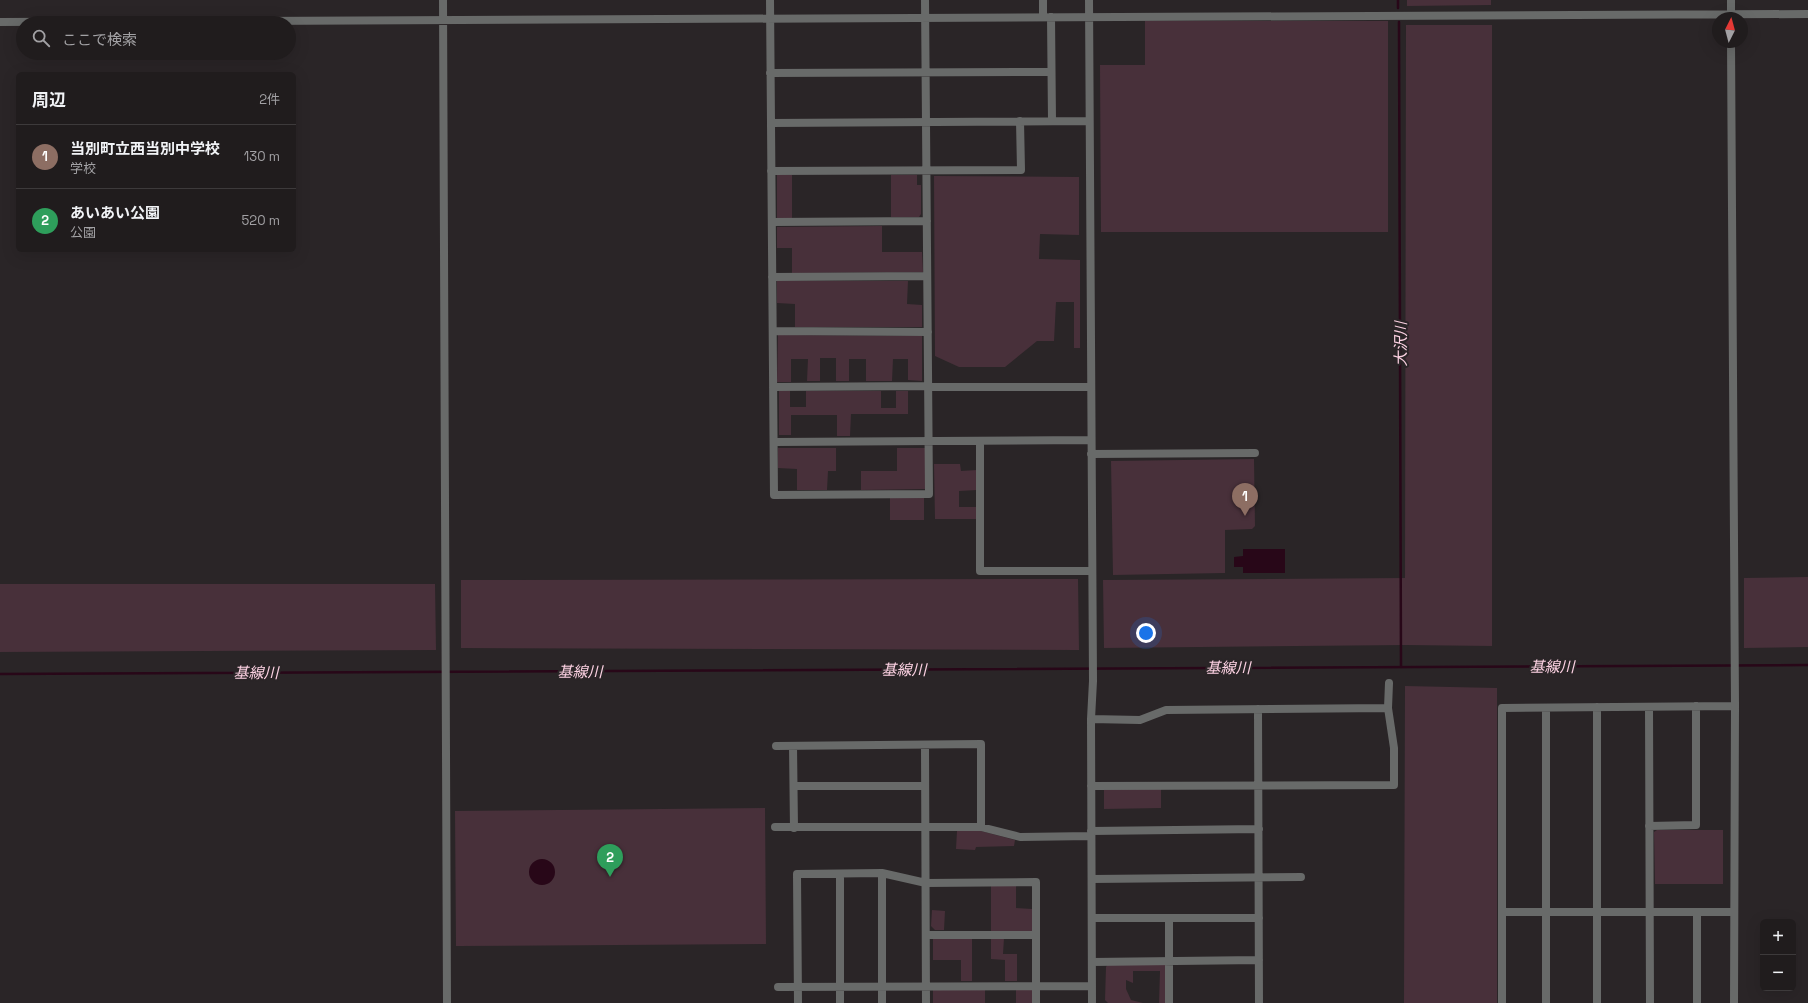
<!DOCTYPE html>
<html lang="ja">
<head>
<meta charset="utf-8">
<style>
	body { margin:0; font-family:"Space Grotesk","Noto Sans JP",sans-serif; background:#282526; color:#f1f3f6 }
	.controls { position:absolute; right:12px; bottom:12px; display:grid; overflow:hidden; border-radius:6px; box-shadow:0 4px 16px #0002 }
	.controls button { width:36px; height:36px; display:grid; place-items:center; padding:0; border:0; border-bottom:1px solid #3d3a3b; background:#201c1d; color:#f1f3f6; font:20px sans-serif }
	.compass { position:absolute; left:1712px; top:12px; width:36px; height:36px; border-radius:50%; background:#201c1d; box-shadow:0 4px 16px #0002; rotate:6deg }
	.you { position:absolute; left:1146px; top:633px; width:14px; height:14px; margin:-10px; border:3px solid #fff; border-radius:50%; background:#1a73e8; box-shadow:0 0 0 6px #1a73e833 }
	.badge { display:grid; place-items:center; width:26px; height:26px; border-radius:50%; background:#15d989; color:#fff; font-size:13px; font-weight:700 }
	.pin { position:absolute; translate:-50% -33px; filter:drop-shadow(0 1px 2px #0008) }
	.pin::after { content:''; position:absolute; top:21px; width:14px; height:12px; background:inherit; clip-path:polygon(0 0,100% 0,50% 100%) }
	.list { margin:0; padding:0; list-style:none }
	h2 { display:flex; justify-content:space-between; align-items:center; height:52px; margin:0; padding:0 16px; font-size:17px }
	h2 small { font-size:13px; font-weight:400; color:#a2a1a4 }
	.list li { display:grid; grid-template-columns:26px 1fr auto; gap:12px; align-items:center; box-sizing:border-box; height:64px; padding:0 16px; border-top:1px solid #3d3a3b }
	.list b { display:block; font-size:15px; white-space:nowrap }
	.list p { margin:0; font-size:13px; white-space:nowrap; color:#a2a1a4 }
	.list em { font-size:13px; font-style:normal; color:#a2a1a4 }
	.icon { flex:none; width:22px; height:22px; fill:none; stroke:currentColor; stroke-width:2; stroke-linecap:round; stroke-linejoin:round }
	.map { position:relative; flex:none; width:1808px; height:1003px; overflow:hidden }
	.search { position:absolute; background:#201c1d; box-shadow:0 4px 16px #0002; left:16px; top:16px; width:280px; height:44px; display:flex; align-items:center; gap:10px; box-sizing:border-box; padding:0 14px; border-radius:22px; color:#a2a1a4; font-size:15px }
	.panel { position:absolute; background:#201c1d; box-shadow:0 4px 16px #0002; left:16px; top:72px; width:280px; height:180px; border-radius:6px }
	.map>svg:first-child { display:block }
	.green { fill:#48303a }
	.water { fill:#280718 }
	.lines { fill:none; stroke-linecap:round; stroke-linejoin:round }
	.stream { stroke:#280718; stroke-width:2.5 }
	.minor { stroke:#686a69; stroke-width:8 }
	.labels { text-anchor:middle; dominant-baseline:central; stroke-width:4; stroke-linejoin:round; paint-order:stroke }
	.water-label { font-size:15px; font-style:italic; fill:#fdd2e3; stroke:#2a2527 }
</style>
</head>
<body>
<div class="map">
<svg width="1808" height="1003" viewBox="0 0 1808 1003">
	<rect width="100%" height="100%" fill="#2a2527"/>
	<!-- green -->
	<path class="green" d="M1407,0h84v5l-84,1z
		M1145,21h243v211h-287l-1,-167h45z
		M1406,25h86v621l-86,-1 -302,3 -1,-68 302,-2z
		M777,175h15v43h-15z
		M891,175h26v10h4v29l-2,3h-28z
		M934,176l145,1v58l-39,-1 -1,25 41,1v88h-6v-46h-18l-2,39h-17l-32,26h-46l-24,-11z
		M882,226v26h40l1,20 -131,1v-25h-15v-21z
		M777,281h131l-1,23 15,1v22h-127v-23l-18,-1z
		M778,335l144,1v45l-14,-1v-21h-15l-1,22h-26v-22h-17v22h-13v-23h-16v23h-13l1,-22h-17v23h-14z
		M790,391v16h16v-16h75v17h15v-17h12v23h-57l-1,22h-13v-21h-46v20h-12v-44z
		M778,448h58v23h-8l-1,19h-30v-21l-19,-1z
		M897,448h28v41l-64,1v-19h36z
		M1254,459l1,67 -3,3 -27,1v43l-112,2 -2,-114z
		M934,464h26l1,7 16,-1v20l-18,1v16h18v12h-42z
		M890,498h34v22h-34z
		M1808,577v70l-64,1v-70z
		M1078,579l1,71 -618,-2v-68z
		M0,584h435l1,66 -436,2z
		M1405,686l92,2v315h-93z
		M1161,788v20l-57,1v-20z
		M765,808l1,136 -310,2 -1,-135z
		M1657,830h66v54h-68l-1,-52z
		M957,831h24l34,9 -1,6 -38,1 -1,3 -19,-1z
		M991,886h25v22l16,1v23l-41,-1z
		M932,910l13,1 -1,19h-9l-4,-4z
		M991,937l13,1 -1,16h14v27h-12v-21l-14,-1z
		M972,938v43h-11v-21h-28v-21z
		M1108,964l59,1 -1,38h-7l1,-32h-27v12l-7,-3v9l5,11 12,3h-35l-3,-3 1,-33z
		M933,989l52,1v13h-52z
		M1016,990h17v13h-17z"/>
	<!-- water -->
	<path class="water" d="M1243,549h42v24h-42v-6h-9v-10l9,-1z
		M529 872a13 13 0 1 1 26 0a13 13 0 1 1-26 0Z"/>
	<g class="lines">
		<!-- stream -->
		<path class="stream" d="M1398,0v8
			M1399,22l2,645
			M0,674l1808,-9"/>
		<!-- minor -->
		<path class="minor" d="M443,0l4,1003
			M770,0l4,495 155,-1 -4,-494
			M1043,0v17
			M1089,0l4,681 -2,38 1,284
			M1731,0v18
			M1051,17l1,104
			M0,22l1808,-8
			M1731,42l4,664 -1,297
			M770,73l281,-1
			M771,123l318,-2
			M771,171l250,-1 -1,-49
			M772,222l155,-1
			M772,277l155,-1
			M773,331l155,1
			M773,387l155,-1 6,1h156
			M980,441v130h111
			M774,442l317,-2
			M1091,454l164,-1
			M1597,707v296
			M1649,707l1,296
			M1546,708v295
			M1258,709l1,294
			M1091,719l49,1 26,-10 222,-2
			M925,745l1,258
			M776,746l205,-2v83
			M793,746l1,82
			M794,786h131
			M1091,786l303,-1v-37l-6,-40 1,-25
			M1649,826l47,-1v-119
			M775,827h206l39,10 71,-1
			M1091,831l168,-2
			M882,873v130
			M1092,879l209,-2
			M1502,912h232
			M1697,912v91
			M1092,918h167
			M1169,918v85
			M926,935h110
			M1092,962l167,-2
			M778,987l314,-1
			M798,1003l-1,-129 85,-1 44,10 110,-1v121
			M840,1003v-129
			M1502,1003v-295l233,-2"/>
	</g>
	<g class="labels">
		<!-- water labels -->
		<g class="water-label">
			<text transform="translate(1400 344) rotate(-90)">大沢川</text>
			<text x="1552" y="666">基線川</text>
			<text x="1228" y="667">基線川</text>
			<text x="904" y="669">基線川</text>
			<text x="580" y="671">基線川</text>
			<text x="256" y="672">基線川</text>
		</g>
	</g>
</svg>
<div class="controls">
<button>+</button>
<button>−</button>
</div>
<svg class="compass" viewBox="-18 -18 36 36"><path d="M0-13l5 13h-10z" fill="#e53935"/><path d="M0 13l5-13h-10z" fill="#a2a1a4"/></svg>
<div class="you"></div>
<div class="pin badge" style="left:1245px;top:516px;background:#8d6e63">1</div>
<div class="pin badge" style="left:610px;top:877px;background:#2e9e5b">2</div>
<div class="search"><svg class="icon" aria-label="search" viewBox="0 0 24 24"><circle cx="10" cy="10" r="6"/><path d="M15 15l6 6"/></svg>ここで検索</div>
<section class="panel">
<h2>周辺<small>2件</small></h2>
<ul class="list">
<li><span class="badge" style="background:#8d6e63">1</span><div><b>当別町立西当別中学校</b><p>学校</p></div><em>130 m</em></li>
<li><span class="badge" style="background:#2e9e5b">2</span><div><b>あいあい公園</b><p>公園</p></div><em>520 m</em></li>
</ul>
</section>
</div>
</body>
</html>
